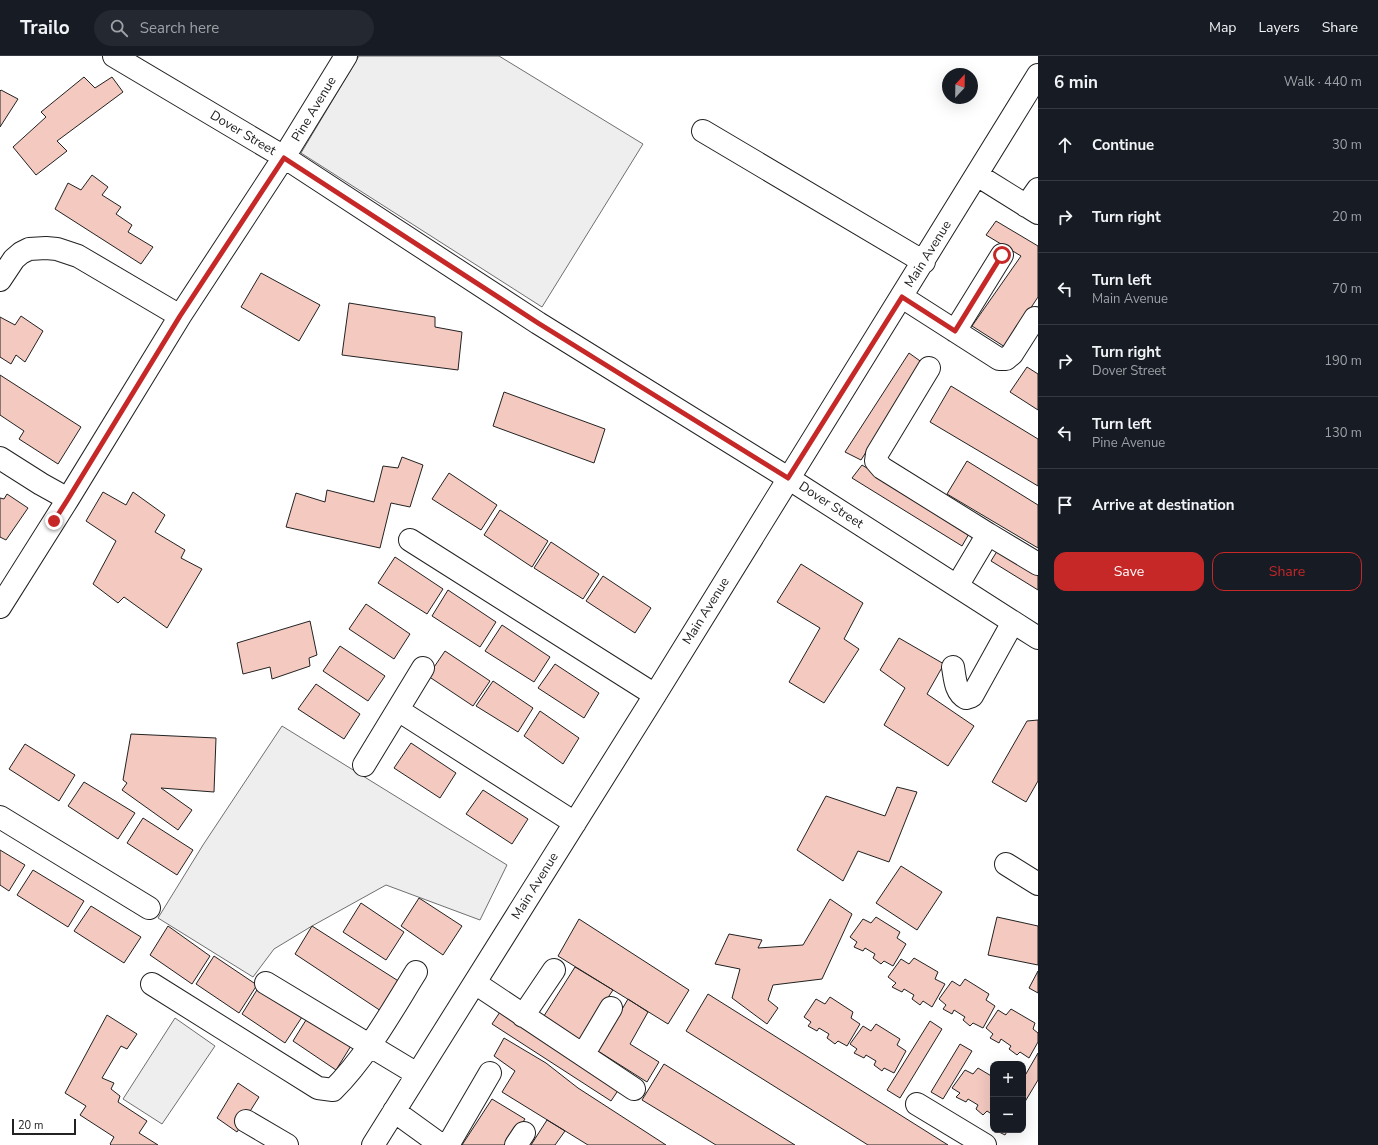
<!DOCTYPE html>
<html lang="en">
<head>
<meta charset="utf-8">
<style>
	body { margin:0; font-family:"Nunito Sans",sans-serif; background:#242831; color:#f1f3f6 }
	.controls { position:absolute; right:12px; bottom:12px; display:grid; overflow:hidden; border-radius:8px; box-shadow:0 4px 16px #0002 }
	.controls button { width:36px; height:36px; display:grid; place-items:center; padding:0; border:0; border-bottom:1px solid #363941; background:#171b24; color:#f1f3f6; font:20px sans-serif }
	.compass { position:absolute; left:942px; top:12px; width:36px; height:36px; border-radius:50%; background:#171b24; box-shadow:0 4px 16px #0002; rotate:22deg }
	.scale { position:absolute; left:12px; bottom:10px; width:64px; box-sizing:border-box; padding-left:4px; border:2px solid #222; border-top:0; font-size:11px; line-height:14px; white-space:nowrap; color:#222; -webkit-text-stroke:3px #fff; paint-order:stroke }
	.stop { position:absolute; width:12px; height:12px; margin:-9px; border:3px solid #c62828; border-radius:50%; background:#fff }
	.stop.end { background:#c62828; border-color:#fff; box-shadow:0 1px 4px #0008 }
	.list { margin:0; padding:0; list-style:none }
	h2 { display:flex; justify-content:space-between; align-items:center; height:52px; margin:0; padding:0 16px; font-size:17px }
	h2 small { font-size:13px; font-weight:400; color:#9ea1a6 }
	.list li { display:grid; grid-template-columns:26px 1fr auto; gap:12px; align-items:center; box-sizing:border-box; height:72px; padding:0 16px; border-top:1px solid #363941 }
	.list b { display:block; font-size:15px; white-space:nowrap }
	.list p { margin:0; font-size:13px; white-space:nowrap; color:#9ea1a6 }
	.list em { font-size:13px; font-style:normal; color:#9ea1a6 }
	.actions { display:flex; gap:8px; padding:12px 16px }
	.actions a { flex:1; padding:9px 0; border:1px solid #c62828; border-radius:12px; text-align:center; font-size:14px; color:#c62828 }
	.actions .main { background:#c62828; color:#fff }
	.icon { flex:none; width:22px; height:22px; fill:none; stroke:currentColor; stroke-width:2; stroke-linecap:round; stroke-linejoin:round }
	.map { position:relative; flex:none; width:1038px; height:1089px; overflow:hidden }
	header { display:flex; align-items:center; gap:24px; box-sizing:border-box; height:56px; padding:0 20px; background:#171b24; border-bottom:1px solid #363941 }
	header strong { font-size:19px }
	nav { display:flex; gap:22px; margin-inline-start:auto; font-size:14px }
	.search { width:280px; height:36px; background:#242831; display:flex; align-items:center; gap:10px; box-sizing:border-box; padding:0 14px; border-radius:22px; color:#9ea1a6; font-size:15px }
	main { display:flex }
	aside { flex:1; background:#171b24 }
	.map>svg:first-child { display:block }
	.green { fill:#eee; stroke:#6f6f6f }
	.building { fill:#f3c9c0; stroke:#222 }
	.lines { fill:none; stroke-linecap:round; stroke-linejoin:round }
	.minor-casing { stroke:#222; stroke-width:24 }
	.minor { stroke:#fff; stroke-width:22 }
	.route { stroke:#c62828; stroke-width:5 }
	.labels { text-anchor:middle; dominant-baseline:central; stroke-width:3; stroke-linejoin:round; paint-order:stroke }
	.street-label { font-size:13px; fill:#222; stroke:#fff }
</style>
</head>
<body>
<header>
<strong>Trailo</strong>
<div class="search"><svg class="icon" aria-label="search" viewBox="0 0 24 24"><circle cx="10" cy="10" r="6"/><path d="M15 15l6 6"/></svg>Search here</div>
<nav><a>Map</a><a>Layers</a><a>Share</a></nav>
</header>
<main>
<div class="map">
<svg width="1038" height="1089" viewBox="0 0 1038 1089">
	<rect width="100%" height="100%" fill="#fff"/>
	<!-- green -->
	<path class="green" d="M359,0h140l144,88 -101,163 -241,-154z
		M282,670l225,139 -27,55 -94,-35 -74,41 -38,23 -21,28 -95,-59 45,-73z
		M175,962l40,28 -53,78 -39,-25z"/>
	<!-- building -->
	<path class="building" d="M84,21l11,11 17,-11 11,15 -66,49 10,10 -31,24 -23,-28 33,-30 -5,-5z
		M1,34l17,9 -18,28v-36z
		M92,119l16,12 -6,8 19,12 -5,7 16,11 -4,7 25,15 -12,17 -86,-55 13,-26 13,7z
		M996,165l42,25v51l-33,50 -33,-21 49,-70 -35,-21z
		M261,217l59,32 -21,36 -58,-34z
		M349,247l86,14v10l27,5 -4,38 -116,-15z
		M21,260l22,15 -18,31 -9,-7 -5,9 -11,-7v-40l15,8z
		M909,297l14,10 -62,97 -16,-8z
		M1027,311l11,7v36l-28,-18z
		M0,319l81,52 -23,37 -39,-25 5,-8 -24,-16z
		M951,330l87,53v47l-108,-64z
		M504,336l101,37 -11,34 -101,-37z
		M402,401l21,8 -13,42 -19,-4 -11,45 -94,-21 10,-34 29,9 2,-12 47,12 9,-36 15,2z
		M967,405l71,44v43l-91,-54z
		M862,409l108,67 -8,14 -110,-68z
		M449,417l48,32 -16,25 -49,-31z
		M103,436l23,13 7,-13 32,23 -10,17 30,18 -4,8 21,11 -35,59 -43,-31 -6,6 -25,-19 23,-43 -30,-20z
		M7,438l21,14 -22,32 -6,-3v-39l4,1z
		M500,454l48,31 -16,26 -48,-32z
		M551,486l48,32 -16,25 -49,-31z
		M999,492l39,26v16l-47,-29z
		M395,501l48,32 -16,25 -49,-31z
		M801,508l62,39 -19,36 15,10 -35,54 -35,-21 31,-54 -43,-26z
		M603,520l48,32 -16,25 -49,-32z
		M448,534l48,32 -16,25 -48,-31z
		M366,548l44,30 -16,25 -45,-30z
		M310,565l7,34 -8,3 1,8 -38,13 -2,-12 -27,7 -6,-31z
		M502,569l48,32 -16,25 -49,-31z
		M899,582l45,26 -17,30 47,32 -26,40 -64,-41 21,-37 -25,-18z
		M340,590l45,30 -17,25 -45,-30z
		M445,595l45,30 -17,25 -45,-30z
		M555,608l44,29 -15,25 -46,-30z
		M493,625l40,27 -15,24 -42,-26z
		M316,628l44,30 -16,25 -46,-30z
		M540,655l39,27 -16,26 -39,-28z
		M1038,664v61l-12,21 -34,-20 35,-61z
		M131,678l85,4 -2,54 -53,-4 31,22 -14,20 -56,-40 5,-7 -4,-3z
		M411,687l45,30 -16,25 -46,-30z
		M25,688l50,31 -16,26 -50,-32z
		M84,726l51,31 -17,26 -50,-33z
		M897,731l20,5 -28,70 -31,-11 -15,30 -46,-31 29,-54 59,20z
		M483,734l45,29 -16,25 -46,-30z
		M143,762l50,32 -16,25 -50,-32z
		M0,794l25,15 -16,26 -9,-6z
		M901,810l41,26 -25,38 -41,-27z
		M33,814l51,31 -16,26 -51,-32z
		M419,842l43,28 -19,29 -42,-29z
		M830,843l22,15 -30,65 -49,6 -5,15 10,8 -11,16 -35,-26 8,-29 -25,-5 14,-30 33,6 -4,8 45,-3z
		M361,847l43,29 -18,28 -43,-28z
		M91,850l50,31 -17,26 -50,-32z
		M876,861l24,15 -3,6 9,6 -13,22 -9,-5 -3,3 -8,-6 2,-4 -10,-6 -2,3 -9,-4 3,-5 -7,-5 13,-18 8,4z
		M997,861l41,9v39l-50,-10z
		M579,863l110,71 -21,34 -110,-68z
		M168,870l42,30 -18,28 -42,-29z
		M312,870l88,56 -19,29 -86,-57z
		M214,900l43,29 -18,28 -43,-29z
		M914,902l24,14 -3,7 10,5 -13,23 -9,-6 -3,4 -8,-6 2,-4 -10,-6 -2,3 -10,-5 4,-4 -8,-6 13,-18 8,5z
		M575,911l38,23 -34,51 -37,-22z
		M1038,915v22l-9,-5z
		M965,923l24,15 -3,6 9,6 -12,22 -10,-5 -3,3 -7,-6 2,-3 -11,-7 -2,4 -9,-5 3,-4 -7,-6 13,-18 8,5z
		M260,929l44,29 -19,29 -43,-29z
		M708,938l240,151h-80l-182,-114z
		M830,941l23,15 -2,6 9,6 -13,22 -9,-5 -3,3 -8,-6 2,-4 -10,-6 -2,3 -9,-5 3,-4 -7,-5 12,-18 9,5z
		M628,943l20,13 -18,32 29,18 -12,20 -49,-31z
		M502,953l119,77 -10,15 -119,-77z
		M1011,953l24,14 -2,6 5,4v9l-9,16 -9,-6 -3,3 -8,-6 2,-3 -10,-7 -2,4 -9,-5 3,-4 -7,-6 12,-18 8,5z
		M311,956l43,29 -18,29 -43,-29z
		M107,959l30,19 -10,15 -6,-3 -19,32 12,5 -3,6 9,7 -2,6 29,19 -8,12 19,12h-47l-1,-1 4,-7 -34,-22 6,-9 -21,-13z
		M930,965l12,8 -42,69 -13,-8z
		M876,968l24,15 -3,6 9,6 -12,22 -10,-5 -2,3 -8,-6 2,-4 -10,-6 -2,3 -10,-5 3,-4 -7,-5 13,-18 8,5z
		M504,982l42,25 32,25 88,57h-78l-86,-53 13,-21 -21,-15z
		M960,988l12,7 -29,48 -12,-7z
		M1038,997v27l-15,25v-26z
		M664,1008l131,81h-79l-74,-45z
		M978,1012l15,9v38l-6,-4 -4,4 -7,-6 2,-4 -10,-6 -2,3 -10,-5 4,-4 -8,-5 13,-18 8,4z
		M238,1027l21,14 -22,35 -20,-14z
		M492,1043l33,20 -17,26h-46z
		M547,1064l18,11 -10,14h-24z
		M995,1074h13l-3,5z"/>
	<g class="lines">
		<!-- minor casing -->
		<g class="minor-casing">
			<path id="minor" d="M114,0l170,101 254,166 250,155 250,160
				M703,75l221,131
				M977,119l61,38
				M1026,150l12,-17
				M0,224l14,-21 7,-6 8,-4 17,-1 11,1 21,7 102,60
				M902,241l97,62h7l6,-5 23,-36
				M955,275l47,-76
				M929,312l-52,86 -1,7 6,7 106,66 -31,52
				M0,402l41,26 27,15
				M988,478l50,30
				M410,484l245,155
				M0,551l68,-108 112,-183 104,-159 62,-101
				M953,611c2,11 2,25 13,31l6,-2 41,-74
				M398,654l177,113
				M364,709l59,-97
				M0,761l149,91
				M1006,808l32,20
				M266,927l151,91
				M475,927l159,106
				M152,928l166,104 15,2c34,-34 58,-78 83,-118
				M523,960l31,-46
				M583,999l28,-47
				M917,1048l68,41
				M394,1055l47,34
				M246,1065l41,24
				M373,1089l282,-450 383,-620
				M448,1089l42,-72
				M516,1089l8,-12"/>
		</g>
		<!-- minor -->
		<use href="#minor" class="minor"/>
	</g>
	<g class="lines">
		<!-- route -->
		<path class="route" d="M54,465l14,-22 112,-183 104,-158 254,165 250,155 114,-181 53,34 47,-76"/>
	</g>
	<g class="labels">
		<!-- street labels -->
		<g class="street-label">
			<text transform="translate(314 53) rotate(-59)">Pine Avenue</text>
			<text transform="translate(243 77) rotate(31)">Dover Street</text>
			<text transform="translate(928 198) rotate(-58)">Main Avenue</text>
			<text transform="translate(831 449) rotate(33)">Dover Street</text>
			<text transform="translate(706 555) rotate(-58)">Main Avenue</text>
			<text transform="translate(535 830) rotate(-58)">Main Avenue</text>
		</g>
	</g>
</svg>
<div class="controls">
<button>+</button>
<button>−</button>
</div>
<svg class="compass" viewBox="-18 -18 36 36"><path d="M0-13l5 13h-10z" fill="#e53935"/><path d="M0 13l5-13h-10z" fill="#9ea1a6"/></svg>
<div class="scale">20 m</div>
<div class="stop" style="left:1002px;top:199px"></div>
<div class="stop end" style="left:54px;top:465px"></div>
</div>
<aside>
<h2>6 min<small>Walk · 440 m</small></h2>
<ul class="list">
<li><svg class="icon" aria-label="ahead" viewBox="0 0 24 24"><path d="M12 20V5M6 11l6-6 6 6"/></svg><div><b>Continue</b></div><em>30 m</em></li>
<li><svg class="icon" aria-label="right" viewBox="0 0 24 24"><path d="M7 20v-9h11M14 6l5 5-5 5"/></svg><div><b>Turn right</b></div><em>20 m</em></li>
<li><svg class="icon" aria-label="left" viewBox="0 0 24 24"><path d="M17 20v-9H6M10 6l-5 5 5 5"/></svg><div><b>Turn left</b><p>Main Avenue</p></div><em>70 m</em></li>
<li><svg class="icon" aria-label="right" viewBox="0 0 24 24"><path d="M7 20v-9h11M14 6l5 5-5 5"/></svg><div><b>Turn right</b><p>Dover Street</p></div><em>190 m</em></li>
<li><svg class="icon" aria-label="left" viewBox="0 0 24 24"><path d="M17 20v-9H6M10 6l-5 5 5 5"/></svg><div><b>Turn left</b><p>Pine Avenue</p></div><em>130 m</em></li>
<li><svg class="icon" aria-label="arrive" viewBox="0 0 24 24"><path d="M6 21V4h12l-3 4 3 4H6"/></svg><div><b>Arrive at destination</b></div></li>
</ul>
<div class="actions"><a class="main">Save</a><a>Share</a></div>
</aside>
</main>
</body>
</html>
